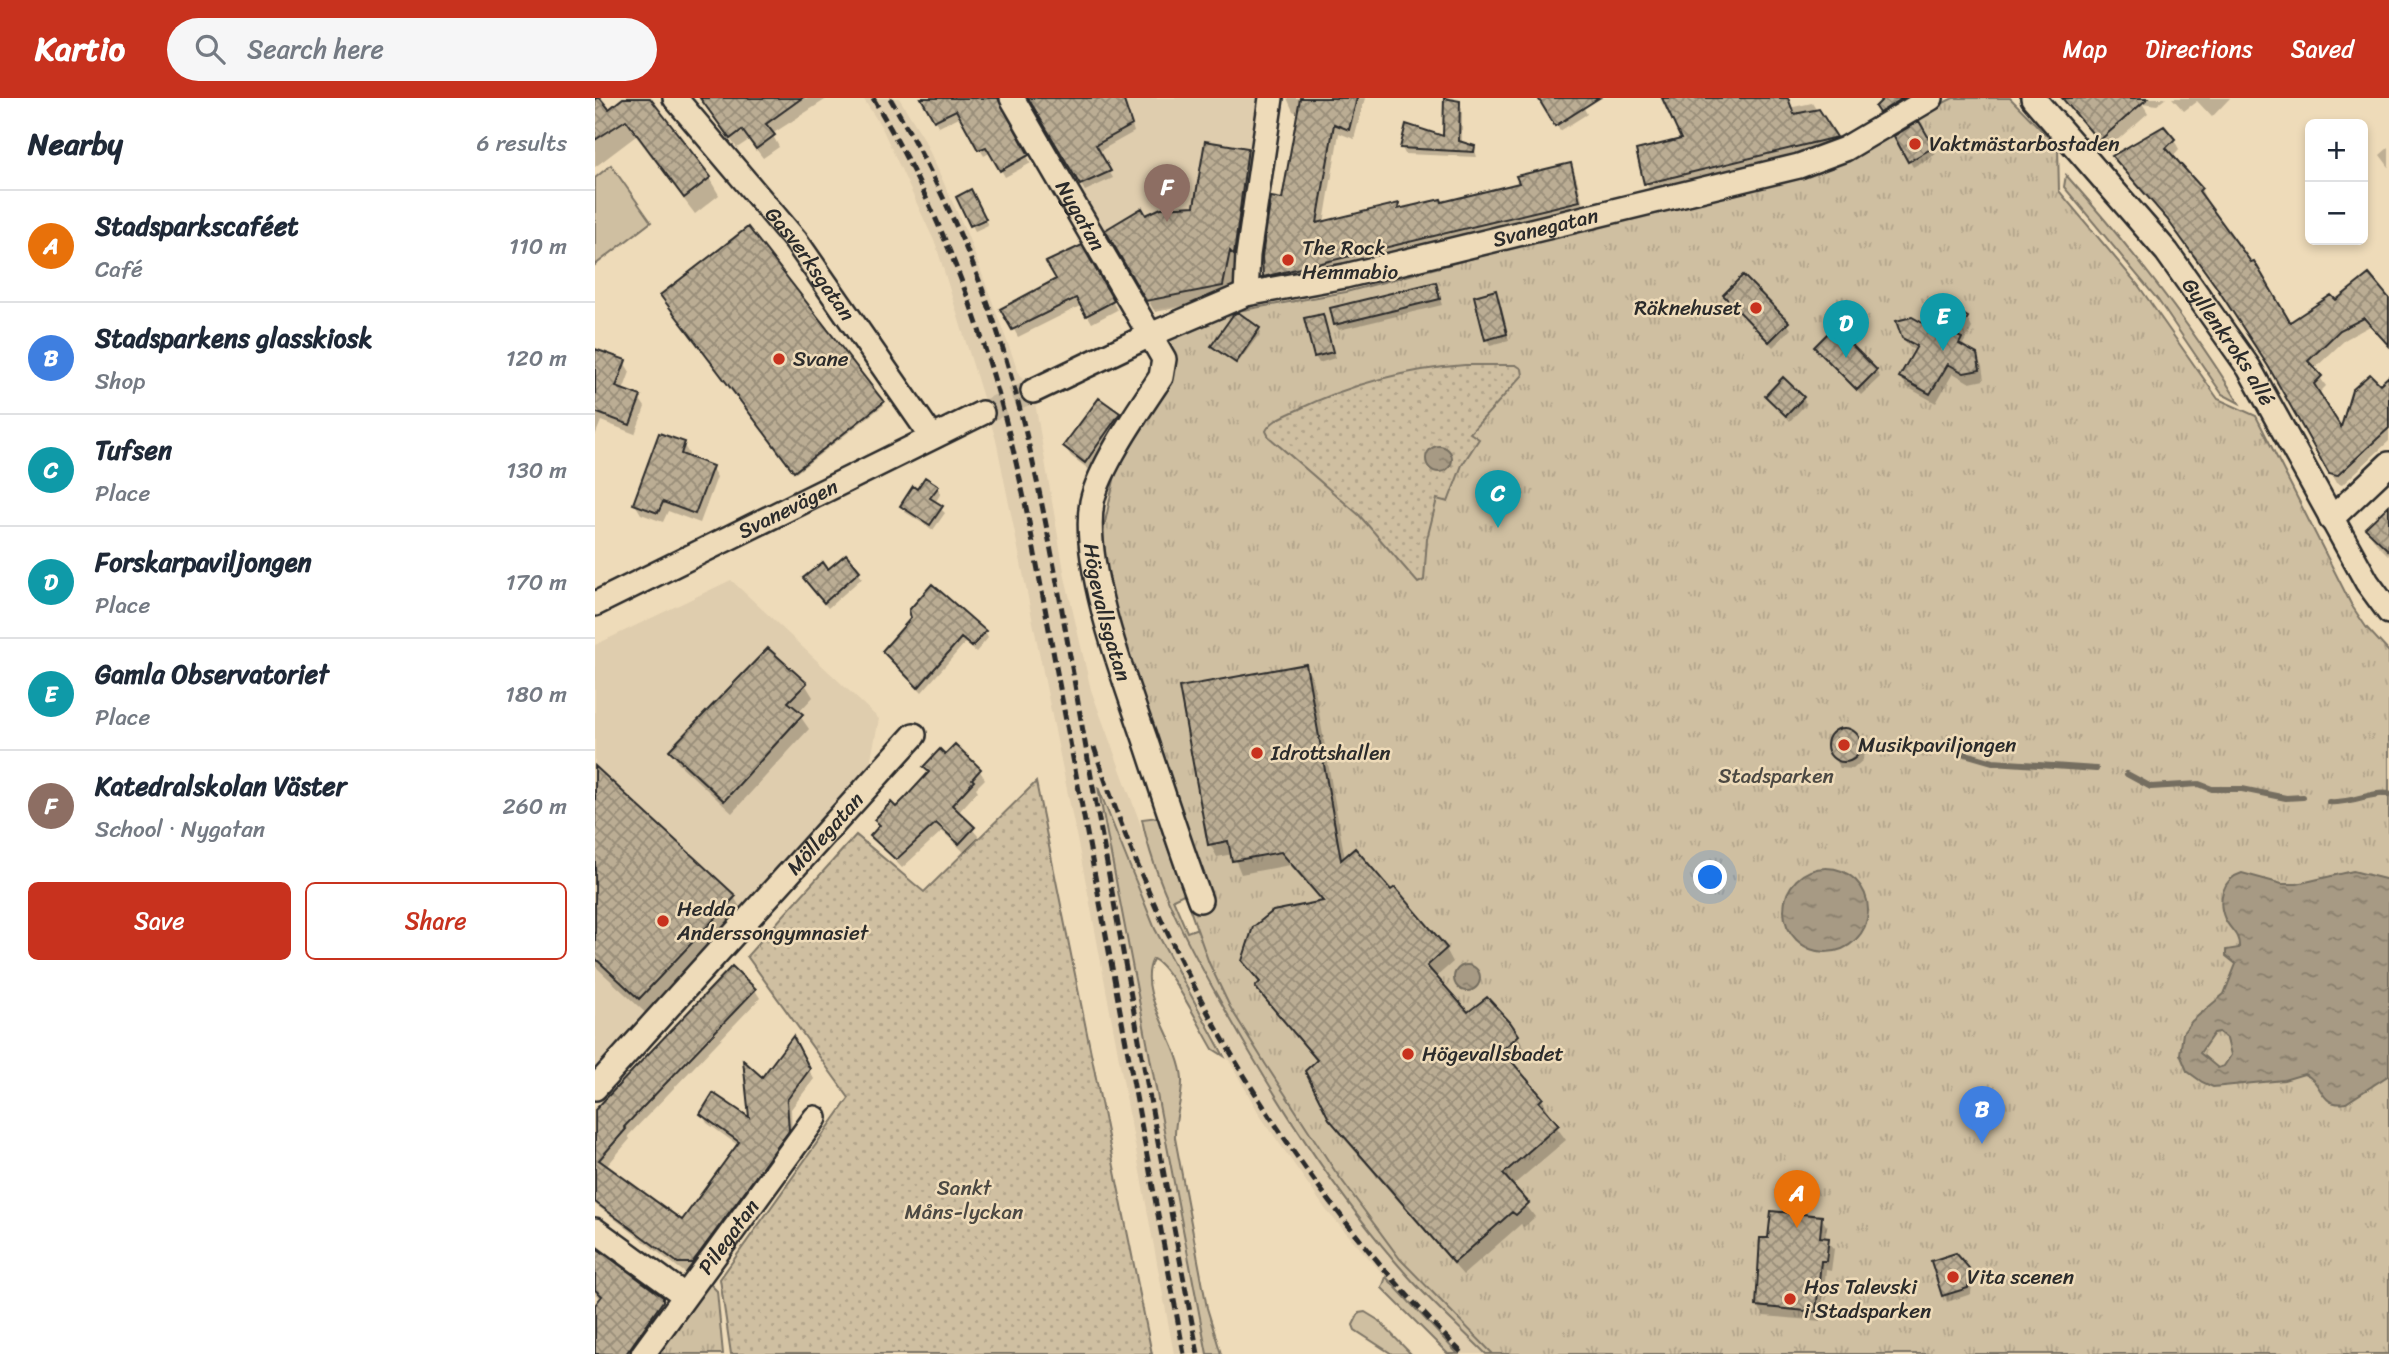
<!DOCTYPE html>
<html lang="en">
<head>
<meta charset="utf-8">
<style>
	body { margin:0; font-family:Sriracha,sans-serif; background:#f6f6f7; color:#1f2937 }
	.controls { position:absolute; right:21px; top:21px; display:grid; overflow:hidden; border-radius:10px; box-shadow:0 4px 10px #0003 }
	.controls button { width:63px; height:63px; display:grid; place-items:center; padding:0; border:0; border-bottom:2px solid #e0e1e3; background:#fff; color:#1f2937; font:35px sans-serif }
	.you { position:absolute; left:1116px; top:780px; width:24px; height:24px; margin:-18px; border:5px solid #fff; border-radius:50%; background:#1a73e8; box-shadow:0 0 0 10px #1a73e833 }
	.badge { display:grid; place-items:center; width:46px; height:46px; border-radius:50%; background:#c8321e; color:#fff; font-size:23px; font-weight:700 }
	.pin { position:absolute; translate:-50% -58px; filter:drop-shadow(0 2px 4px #0008) }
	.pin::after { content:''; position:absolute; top:37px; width:24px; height:21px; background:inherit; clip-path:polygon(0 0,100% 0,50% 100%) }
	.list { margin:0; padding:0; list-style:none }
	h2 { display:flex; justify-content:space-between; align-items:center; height:91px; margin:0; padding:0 28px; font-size:30px }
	h2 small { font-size:23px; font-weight:400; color:#747a83 }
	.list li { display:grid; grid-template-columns:46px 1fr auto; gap:21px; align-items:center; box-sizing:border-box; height:112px; padding:0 28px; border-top:2px solid #e0e1e3 }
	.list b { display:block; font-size:26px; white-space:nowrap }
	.list p { margin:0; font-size:23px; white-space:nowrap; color:#747a83 }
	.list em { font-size:23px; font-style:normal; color:#747a83 }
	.actions { display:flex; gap:14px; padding:21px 28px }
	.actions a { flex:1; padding:16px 0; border:2px solid #c8321e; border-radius:10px; text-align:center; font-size:24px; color:#c8321e }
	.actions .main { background:#c8321e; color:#fff }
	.icon { flex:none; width:38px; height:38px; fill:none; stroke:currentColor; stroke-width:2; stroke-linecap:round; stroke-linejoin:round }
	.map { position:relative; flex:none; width:1794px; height:1256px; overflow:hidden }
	header { display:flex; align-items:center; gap:42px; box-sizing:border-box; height:98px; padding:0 35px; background:#c8321e; color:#fff }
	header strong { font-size:33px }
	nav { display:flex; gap:38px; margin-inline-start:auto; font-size:24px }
	.search { width:490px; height:63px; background:#f6f6f7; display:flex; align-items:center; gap:18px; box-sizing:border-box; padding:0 24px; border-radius:38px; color:#747a83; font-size:26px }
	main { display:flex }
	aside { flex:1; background:#fff }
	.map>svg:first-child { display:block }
	.built { fill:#dfcdae }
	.grass { fill:#cfbfa1; stroke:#7d7566; stroke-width:2 }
	.park { fill:url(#park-tufts); stroke:#7d7566; stroke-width:2 }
	.garden { fill:url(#garden-dots); stroke:#7d7566; stroke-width:2 }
	.water { fill:url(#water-ripples); stroke:#756e60; stroke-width:2; fill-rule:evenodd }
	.shadow { fill:#0003 }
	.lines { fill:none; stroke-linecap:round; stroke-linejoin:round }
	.stream { stroke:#756e60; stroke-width:6 }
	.building { fill:url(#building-cross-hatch); stroke:#2b2b2b; stroke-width:2 }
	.minor-tunnel { stroke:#c7b89d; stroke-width:23; stroke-dasharray:23 11; stroke-linecap:butt }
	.minor-casing { stroke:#2b2b2b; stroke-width:28 }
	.minor { stroke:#eedbb9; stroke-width:23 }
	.rail { stroke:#2b2b2b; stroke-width:5; stroke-dasharray:10 5; stroke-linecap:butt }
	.poi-dot { fill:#c8321e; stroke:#eedbb9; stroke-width:2.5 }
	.labels { text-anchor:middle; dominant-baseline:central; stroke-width:5; stroke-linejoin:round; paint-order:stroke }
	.poi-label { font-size:21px; fill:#2b2b2b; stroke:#eedbb9; text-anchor:start }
	.street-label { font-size:21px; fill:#2b2b2b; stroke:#eedbb9 }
	.park-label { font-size:21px; fill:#4c4943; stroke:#eedbb9 }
</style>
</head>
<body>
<header>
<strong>Kartio</strong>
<div class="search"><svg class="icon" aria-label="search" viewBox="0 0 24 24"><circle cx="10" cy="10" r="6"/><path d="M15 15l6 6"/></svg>Search here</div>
<nav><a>Map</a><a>Directions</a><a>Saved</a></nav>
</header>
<main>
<aside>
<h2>Nearby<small>6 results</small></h2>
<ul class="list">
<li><span class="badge" style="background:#e8710a">A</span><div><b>Stadsparkscaféet</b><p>Café</p></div><em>110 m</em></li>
<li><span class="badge" style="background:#3f7fe0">B</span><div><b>Stadsparkens glasskiosk</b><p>Shop</p></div><em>120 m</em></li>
<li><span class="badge" style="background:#0f9aa8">C</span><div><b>Tufsen</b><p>Place</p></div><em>130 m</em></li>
<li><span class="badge" style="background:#0f9aa8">D</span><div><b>Forskarpaviljongen</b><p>Place</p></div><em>170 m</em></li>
<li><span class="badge" style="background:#0f9aa8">E</span><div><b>Gamla Observatoriet</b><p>Place</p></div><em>180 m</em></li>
<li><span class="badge" style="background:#8d6e63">F</span><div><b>Katedralskolan Väster</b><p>School · Nygatan</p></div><em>260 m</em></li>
</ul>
<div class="actions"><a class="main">Save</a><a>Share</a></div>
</aside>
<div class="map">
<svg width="1794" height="1256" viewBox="0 0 1794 1256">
	<defs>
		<pattern id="park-tufts" width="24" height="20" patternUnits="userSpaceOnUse" patternTransform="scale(1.75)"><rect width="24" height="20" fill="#cfbfa1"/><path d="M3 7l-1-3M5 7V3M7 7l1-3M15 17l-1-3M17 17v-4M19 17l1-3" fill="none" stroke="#b2a48b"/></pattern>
		<pattern id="garden-dots" width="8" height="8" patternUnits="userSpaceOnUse" patternTransform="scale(1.75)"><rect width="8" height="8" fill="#cfbfa1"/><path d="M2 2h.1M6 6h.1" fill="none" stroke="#b2a48b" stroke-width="1.8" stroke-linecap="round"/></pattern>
		<pattern id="water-ripples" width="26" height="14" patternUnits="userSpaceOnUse" patternTransform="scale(1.75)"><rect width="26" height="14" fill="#a79a84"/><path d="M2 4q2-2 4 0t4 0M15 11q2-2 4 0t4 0" fill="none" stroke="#887e6c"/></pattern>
		<pattern id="building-cross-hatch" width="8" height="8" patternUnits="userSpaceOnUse" patternTransform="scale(1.75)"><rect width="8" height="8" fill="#bbad94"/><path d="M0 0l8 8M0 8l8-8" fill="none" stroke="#988d79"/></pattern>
	</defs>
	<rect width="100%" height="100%" fill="#eedbb9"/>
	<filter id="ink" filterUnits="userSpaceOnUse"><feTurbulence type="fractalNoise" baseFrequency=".0143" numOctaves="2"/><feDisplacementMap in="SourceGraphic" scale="14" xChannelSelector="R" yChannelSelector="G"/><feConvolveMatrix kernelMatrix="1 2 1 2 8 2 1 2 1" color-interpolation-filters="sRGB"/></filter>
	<g filter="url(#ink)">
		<!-- built -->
		<path class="built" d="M268,0h36l24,39 44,97 53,142 13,15 32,186 26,113 55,149 55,127 35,62 140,208 31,39 79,79h-28l-44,-45 -88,-99 -65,-93 -106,-188 -55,-142 107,567h-33l-85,-456 -93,-458 -60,-195 -54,-117z
			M514,0h154l-29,192 -13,11 -80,10 -91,-156 65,-38z
			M136,482l148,139 -11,54 -273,295v-423z"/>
		<!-- grass -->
		<path class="grass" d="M16,67l40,57 -56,43v-87z
			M1471,77c64,72 123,146 173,228l-17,-9 -64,-94 -94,-113z
			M503,689l57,142 69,127 -11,-7c-11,-18 -43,-84 -60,-90 -18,34 27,83 29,120 1,20 -8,39 -7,59l32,170 14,46h-14z
			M563,719l28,76 -13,6 14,33 11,-4 309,426h-21c-26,-26 -54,-51 -79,-79 -74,-83 -134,-180 -188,-276 -31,-55 -65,-118 -77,-180z
			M791,1179l72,77h-10l-66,-66z
			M770,1214l13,8 33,34h-19l-37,-24 -2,-5 6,-12z"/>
		<!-- park -->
		<path class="park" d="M1358,0h57l48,49 1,44 79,94 80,114 38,17 96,190 14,21 23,25v702h-896l-93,-95 -65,-88 -69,-106 -36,-58 -21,-44 -47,-132 -55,-254 -4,-45 12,-57 24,-45 29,-41v-16l-6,-31 75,-31 109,-19 251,-67 202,-47z
			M111,1182l11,11 6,63h-67z"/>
		<!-- garden -->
		<path class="garden" d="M870,267h51l6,4 1,6 -53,58 9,6 -17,26 -14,37 -11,-3 -10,40 -3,41 -6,3 -59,-68 -90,-78 -3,-6c5,-11 21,-16 31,-21 54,-26 109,-41 168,-45z
			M441,684l116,572h-421l-11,-75 129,-181 -102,-142 109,-121 68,57z"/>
		<!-- water -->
		<path class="water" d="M831 361a13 13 0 1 1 26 0a13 13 0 1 1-26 0Z
			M1189 812a42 42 0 1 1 84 0a42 42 0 1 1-84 0Z
			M1758,773l36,9v195l-43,28c-27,5 -22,-21 -42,-29l-20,6 -71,7 -11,-5 -15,-11 -7,-17 3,-21 9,-12 32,-27 12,-30 -10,-8v-6l13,-2c1,-14 -9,-18 -14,-29 -8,-18 -3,-40 17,-46l40,11h15zM1624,934l8,7 4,16 -7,11 -6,2 -18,-15 14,-20z
			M859 880a13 13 0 1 1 26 0a13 13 0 1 1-26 0Z"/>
		<!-- shadow -->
		<path class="shadow" d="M31,0h15l68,80 10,17 -24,19 -59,-78 -41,31v-67l14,11z
			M104,0h129l-56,36 7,13 -16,11 -14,-18 -12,8z
			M333,0h75l-2,9 30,56 -26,14 -14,-25 -7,4 -23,-40 -22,11 -15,-27z
			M435,0h94l10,34 -36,20 15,26 -28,13z
			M692,0h78l-11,41 -15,-6 -15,90 75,-18 2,5 41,-6 79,-20 49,-19 6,11 9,35 -315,75 -6,-10 20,-75 15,-87 -6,-3z
			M855,0h5l-3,3 7,2 3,6v34l12,4 3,10 -72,-3 -3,-6 42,-10z
			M983,0l9,16 -27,17 -19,-33z
			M1069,0h106l5,13 37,-8 28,44 -189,45 -5,-9 37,-43z
			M1291,0h14l3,3 -22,13 -4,-7z
			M1466,0h105l-9,7 -15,-2 6,10 -42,37z
			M1577,0h58l-18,19 -15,-16 -13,10z
			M1324,26l17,30 -23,13 -17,-30z
			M1579,42l5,9 -7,8 29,32 5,10 -2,2 85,123 47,-22 53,-1v46l-19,-21 -24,13 -32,30 12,17 -8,8 23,37 48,-52v62l-47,44 -6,-2 -61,-109 -100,-145 -61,-72z
			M1794,49v20l-9,-12z
			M652,51l7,13 -24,136 -75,14 -47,-81 38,-14 49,-10z
			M375,93l18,34 -13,6 -3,-6z
			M486,149l36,63 -25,13 -10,-18 -64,32 -15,-28 55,-30z
			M840,186l7,21 -103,25 -4,-6z
			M900,194l14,48 -19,5 -3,-6z
			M67,197l221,108 1,2 -88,68z
			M1130,198l62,27 4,6 -18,18z
			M728,218l12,42 -16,5 -4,-7z
			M1372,220l5,10 -9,16 19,22 2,14 -14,3 -17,-10 -17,30 -29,-16 -6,-10 15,-26 -7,-4 -6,-10z
			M664,231l2,3 -24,32 -24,-18z
			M1221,249l60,24 4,6 -19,18z
			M0,261l29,3 6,10 -7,19 16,7 6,9 -10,27 -34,-13 -6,15z
			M1172,298l36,2 3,6 -16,17z
			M524,317l5,9 -33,47 -20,-15 -6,-9z
			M88,346l6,10 -1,4 23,9 6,10 -17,46 -32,-12 -5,11 -22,-8 -6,-10z
			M342,389l4,6 -6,10 10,10 -12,17 -28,-18 -3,-6 16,-15z
			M1794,410v48l-13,-13 -9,-14z
			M233,473l30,1 4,6 -34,30 -19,-23z
			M390,534l3,6 -12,14 -11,-9 -43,49 -38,-40z
			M710,568l8,13 32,180 46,33 55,57 7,13 -18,16 33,37 50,21 7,13 -15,14 32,36 7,13 -2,2 19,26 -54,46 23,31 -11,10 -3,-3 -58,51 -124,-142 -9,-15 -12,-56 -53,-62 -7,-13 2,-2 -16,-24 79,-58 -33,-38 -49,9 -8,-20 -16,3 -7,-13z
			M210,586l8,13 -15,16 11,16 -77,84 -54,-50 -7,-13z
			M1246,631l10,2 13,17 -1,12 -10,9 -13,-1 -12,-18 1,-12z
			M351,659l33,13 6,9 -9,9 2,3 -20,22 21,24 -14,16 -23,-22 -40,37 -30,-32 8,-9 -4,-7 20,-10 33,-36 -4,-7z
			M0,670l139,129 12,20 -95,101 -56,-52z
			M160,892l5,8 -132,138 2,3 -24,28 76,56 57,-77 -32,-23 -5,-9 49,7 11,-41 30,-40 22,39 -23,30 1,31 -95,131 -13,1 -89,-68v-90z
			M1226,1119l6,10 -2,12 9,10 -3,22 -5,-1 -5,51 -57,-5 -6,-10z
			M0,1152l66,48 6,10 -30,46h-42v-46l7,-9 -7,-5z
			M1338,1165l35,7 4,12 -1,12 -24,8z"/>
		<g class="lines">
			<!-- stream -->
			<path class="stream" d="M1367,655l31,9 103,7
				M1532,676l24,13 48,-3 13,5h30l44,9 17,-1
				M1734,704c24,2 42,-11 60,-8"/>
		</g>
		<!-- building -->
		<path class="building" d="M0,0h5l9,11 14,-11h27l61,79 -27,21 -58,-78 -31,20z
			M105,0h102l-36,26 9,11 -19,14 -14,-19 -12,9z
			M326,0h77l31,57 -29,16 -14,-24 -8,3 -22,-40 -22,11z
			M433,0h95l9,27 -36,20 15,26 -31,14z
			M705,0h57l-8,32 -15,-6 -17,99 82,-20 -1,6 43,-10 1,3 77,-19 -3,-7 55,-13 9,38 -317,76 -1,-21 9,-59 11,2z
			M849,0l16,3 -1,40 16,5 -1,6 -74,-4 6,-24 37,12z
			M943,0h61l-44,28z
			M1067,0h126l6,16 25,-5 18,28 -193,47 -8,-34 45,-11z
			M1289,0h19l-24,15 -4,-6z
			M1467,0h86l-49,43z
			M1324,23l15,26 -26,15 -14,-26z
			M1569,28l11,13 -9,9 36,40 -3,3 52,71 3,-1 36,61 41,-27 5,5 33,-26 20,24v48l-25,-28 -24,12 -32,31 14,15 -8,8 27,43 11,-37 18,-16 10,10 9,-8v52l-52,48 -8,-2 -61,-108 -53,-81 -48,-66 -55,-63z
			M610,43l43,7 -14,107 -4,-4 -7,35 -77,15 -41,-71 37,-22 4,7 15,-7 33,-2z
			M376,91l15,30 -16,7 -14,-29z
			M153,129l136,175 -90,70 -134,-177z
			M487,147l32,56 -28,15 -10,-18 -64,32 -12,-21 56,-30 -10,-17z
			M1148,177l46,47 -20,20 -46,-47z
			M841,184l4,17 -106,26 -4,-17z
			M901,192l11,44 -22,6 -11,-44z
			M1353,207l20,12 -11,19 5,2 -3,6 18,10 3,16 -16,3 -16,-9 -18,30 -31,-17 18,-31 -15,-8 -6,-17 16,-4 16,9 3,-5 6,3z
			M643,214l22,16 -24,35 -25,-17 22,-31z
			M728,216l10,38 -19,5 -10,-39z
			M1239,229l43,43 -20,20 -43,-43z
			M0,251l31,11 -10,27 25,9 -11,29 -35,-13z
			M1188,279l21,20 -18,19 -21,-20z
			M504,300l21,15 -35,50 -22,-17z
			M64,335l26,9 -4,12 32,12 -18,48 -32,-12 -5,11 -25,-9z
			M330,379l14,9 -9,12 13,8 -13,19 -30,-19 13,-20 4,3z
			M1794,407v46l-24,-23z
			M251,456l14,17 -36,32 -21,-25 20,-16 5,7z
			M337,486l54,47 -14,16 -11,-9 -43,50 -36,-37 29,-33 -2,-8z
			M173,550l39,35 -19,19 15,12 -79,87 -55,-51z
			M711,566l35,196 14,-12 36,42 4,-3 52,61 -20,18 41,46 19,-15 23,25 9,13 -17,15 41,48 -4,4 20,23 -56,49 26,29 -13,12 -4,-3 -58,51 -125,-144 -24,-48 12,-11 -62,-73 5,-5 -18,-21 11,-34 20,-16 50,-10 -42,-49 -49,9 -4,-20 -20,4 -29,-158z
			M1232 647a17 17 0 1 1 34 0a17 17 0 1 1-34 0Z
			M360,646l26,25 -9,10 2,2 -22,24 23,22 -16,17 -23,-21 -40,37 -26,-24 10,-11 -6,-5 17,-18 5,5 9,-9 24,-26 -6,-5 17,-18 5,5z
			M0,668l141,130 -97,103 -44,-41z
			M137,868l24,23 -132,138 2,2 -27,31 83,60 57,-78 -39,-28 13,-21 36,24 -6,-57 19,17 31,-41 17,33 -23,31 2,31 -97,132h-14l-83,-61v-92z
			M1176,1113l51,5 -2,21 9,1 -3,23h-5l-5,51 -60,-6 4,-68h8z
			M0,1149l68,50v4l-37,53h-31v-49l7,-9 -7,-6z
			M1361,1155l13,15 -1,20 -26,8 -11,-35z"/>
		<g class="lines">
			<!-- minor-tunnel -->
			<path class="minor-tunnel" d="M387,315l51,-22"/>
			<!-- minor casing -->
			<g class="minor-casing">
				<g id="minor">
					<path id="s1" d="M80,0l121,143 136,196"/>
					<path id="s2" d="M417,0l152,261 -3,18c-20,30 -62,90 -69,125 -11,63 32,176 53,237 18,54 35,108 55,161"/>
					<path id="s3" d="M1438,0l134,154 82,116 118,214 22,30"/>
					<path d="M651,196l2,-39 23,-157"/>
					<path id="s4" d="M438,293l117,-56 96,-41 99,-18 454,-110 46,-17 86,-51"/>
					<path d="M1736,421l58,-55"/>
					<path id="s5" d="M0,506l387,-191"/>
					<path id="s6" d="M0,990l319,-353"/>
					<path d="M0,1132l89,65"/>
					<path id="s7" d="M48,1256l172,-236"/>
				</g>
			</g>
			<!-- minor -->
			<use href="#minor" class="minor"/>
			<!-- rail -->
			<path class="rail" d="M278,0c82,139 124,267 156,424l155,832
				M295,0c49,84 91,174 118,268 39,134 58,274 83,410 35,193 70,386 107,578
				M499,649c75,230 198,436 369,607"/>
		</g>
	</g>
	<!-- markers -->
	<g class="poi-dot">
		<circle cx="1320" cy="46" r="7"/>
		<circle cx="693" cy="162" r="7"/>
		<circle cx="1161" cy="210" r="7"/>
		<circle cx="184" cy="261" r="7"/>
		<circle cx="1249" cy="647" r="7"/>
		<circle cx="662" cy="655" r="7"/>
		<circle cx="68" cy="823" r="7"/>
		<circle cx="813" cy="956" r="7"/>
		<circle cx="1358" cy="1179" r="7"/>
		<circle cx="1195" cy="1201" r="7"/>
	</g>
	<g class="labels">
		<!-- poi labels -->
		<g class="poi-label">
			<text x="1334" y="46">Vaktmästarbostaden</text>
			<text x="707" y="150">The Rock<tspan x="707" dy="24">Hemmabio</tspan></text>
			<text x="1147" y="210" text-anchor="end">Räknehuset</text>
			<text x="198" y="261">Svane</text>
			<text x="1263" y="647">Musikpaviljongen</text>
			<text x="676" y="655">Idrottshallen</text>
			<text x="82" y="811">Hedda<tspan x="82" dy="24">Anderssongymnasiet</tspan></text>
			<text x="827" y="956">Högevallsbadet</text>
			<text x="1372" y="1179">Vita scenen</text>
			<text x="1209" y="1189">Hos Talevski<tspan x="1209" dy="24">i Stadsparken</tspan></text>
		</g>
		<!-- street labels -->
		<g class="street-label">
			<text stroke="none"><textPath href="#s2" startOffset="136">Nygatan</textPath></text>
			<text stroke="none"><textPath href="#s4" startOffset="541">Svanegatan</textPath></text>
			<text stroke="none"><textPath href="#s1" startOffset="214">Gasverksgatan</textPath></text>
			<text stroke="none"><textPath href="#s3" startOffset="313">Gyllenkroks allé</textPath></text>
			<text stroke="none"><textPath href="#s5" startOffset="215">Svanevägen</textPath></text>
			<text stroke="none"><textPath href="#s2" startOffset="576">Högevallsgatan</textPath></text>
			<text stroke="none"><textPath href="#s6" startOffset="343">Möllegatan</textPath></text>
			<text stroke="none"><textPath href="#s7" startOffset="145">Pilegatan</textPath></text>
		</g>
		<!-- park labels -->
		<g class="park-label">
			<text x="1181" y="678">Stadsparken</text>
			<text x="369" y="1090">Sankt<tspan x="369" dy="24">Måns-lyckan</tspan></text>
		</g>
	</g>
</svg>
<div class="controls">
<button>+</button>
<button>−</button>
</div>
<div class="you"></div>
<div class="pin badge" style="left:1202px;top:1130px;background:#e8710a">A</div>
<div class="pin badge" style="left:1387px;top:1046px;background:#3f7fe0">B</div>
<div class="pin badge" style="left:903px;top:430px;background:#0f9aa8">C</div>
<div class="pin badge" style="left:1251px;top:260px;background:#0f9aa8">D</div>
<div class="pin badge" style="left:1348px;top:253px;background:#0f9aa8">E</div>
<div class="pin badge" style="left:572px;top:124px;background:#8d6e63">F</div>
</div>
</main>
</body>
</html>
